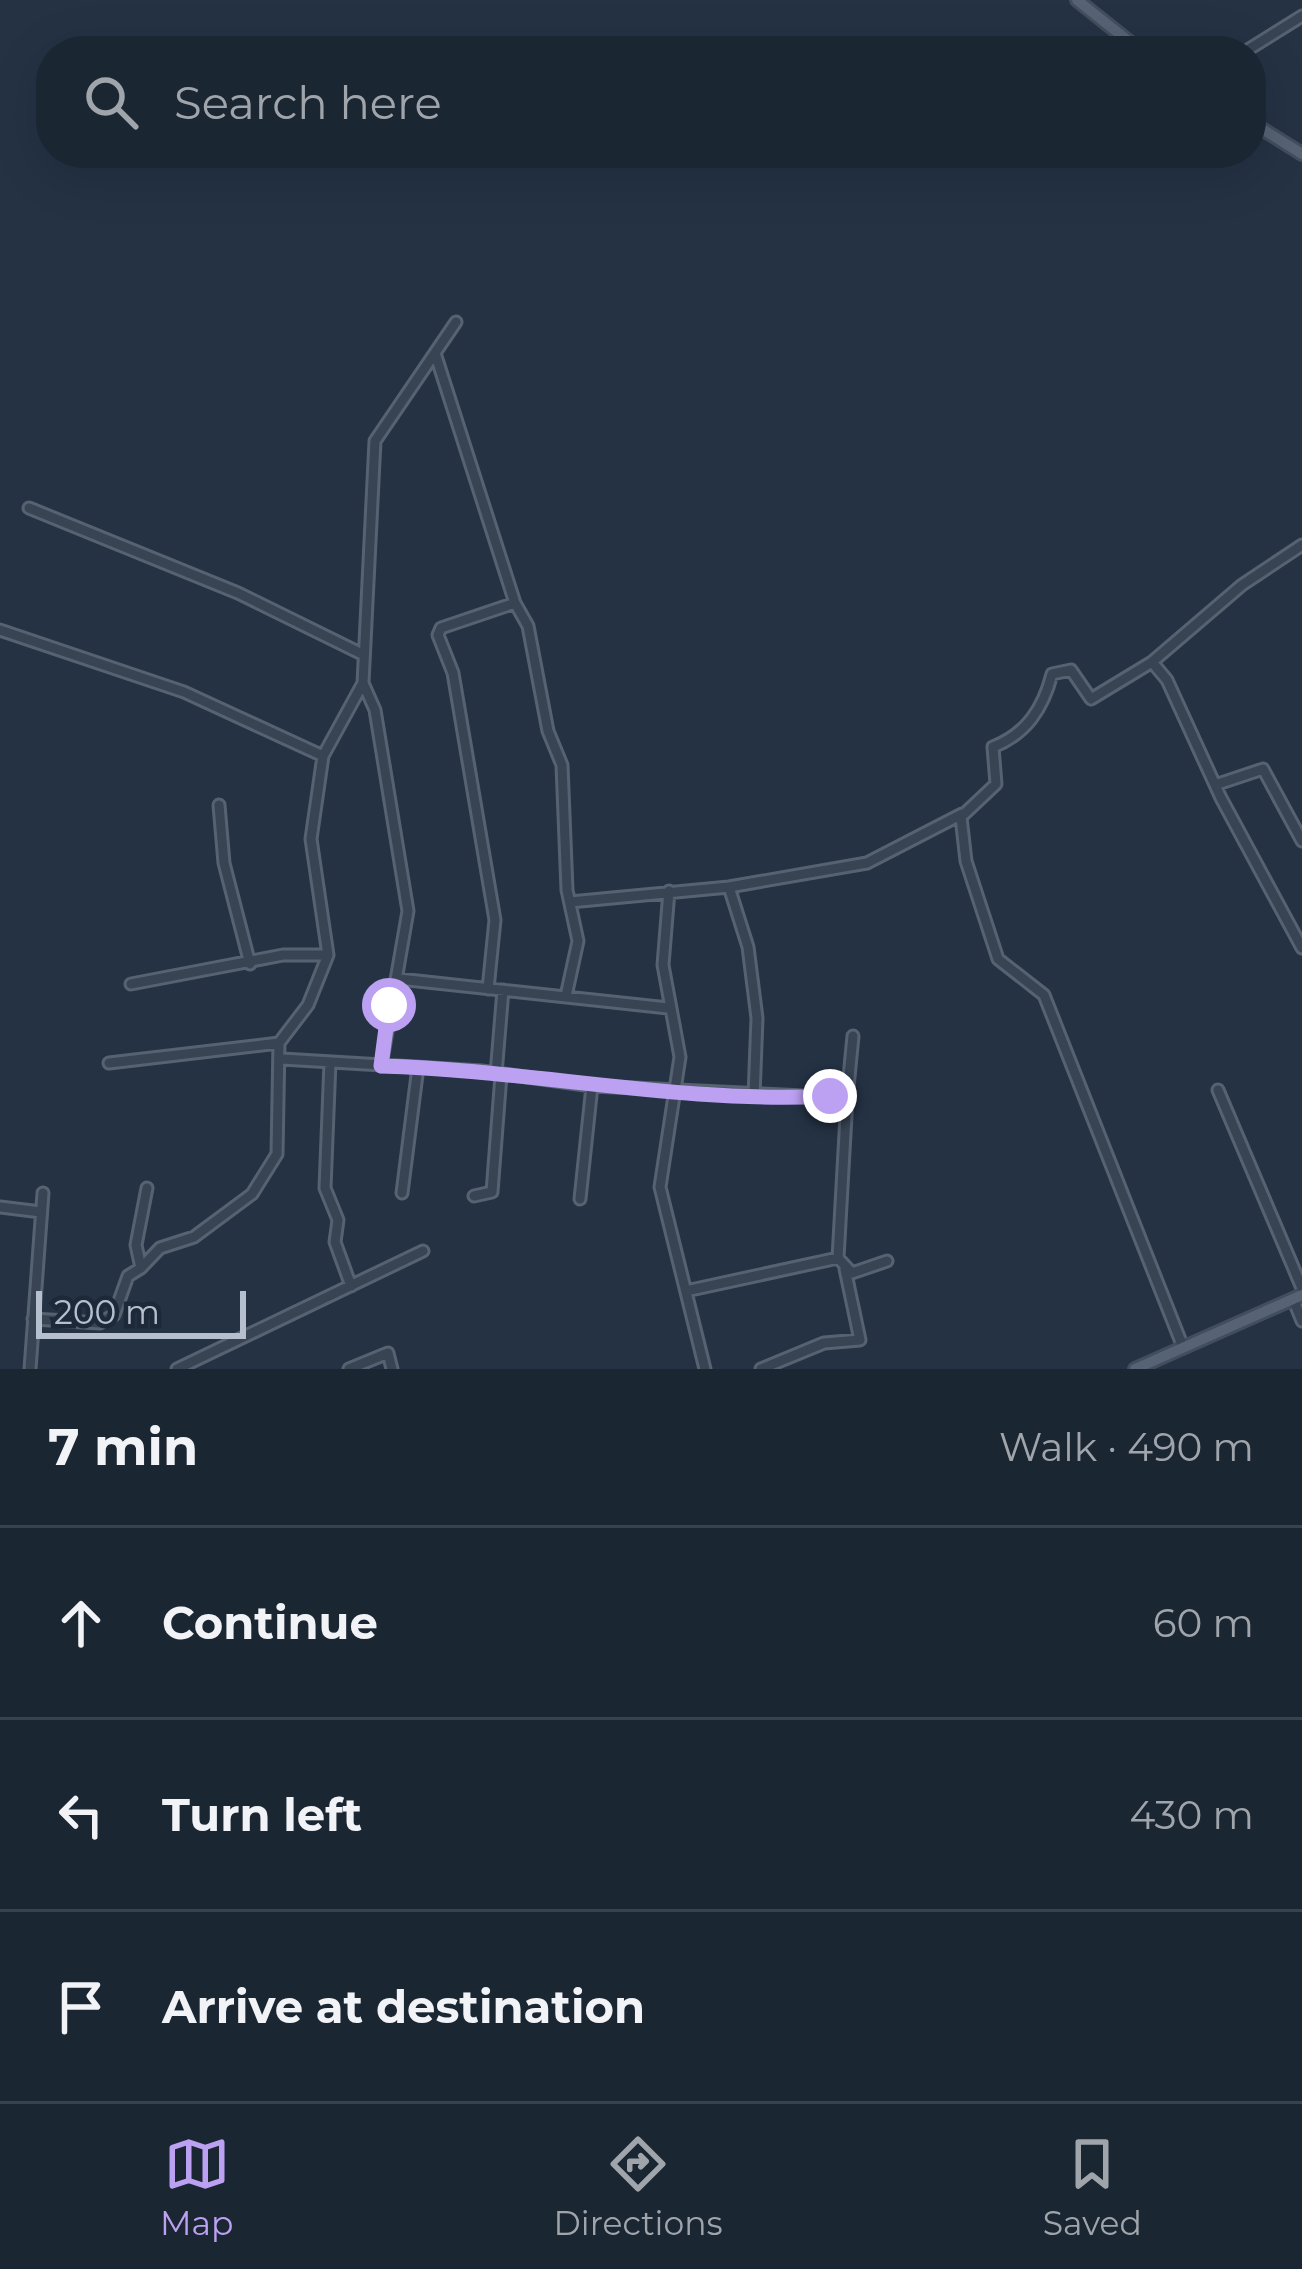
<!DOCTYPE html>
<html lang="en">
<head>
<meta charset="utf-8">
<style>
	body { margin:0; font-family:Montserrat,sans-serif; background:#28323f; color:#f1f3f6 }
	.scale { position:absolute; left:36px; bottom:30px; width:210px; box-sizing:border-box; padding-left:12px; border:6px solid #b6bfcd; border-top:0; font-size:33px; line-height:42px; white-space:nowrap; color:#b6bfcd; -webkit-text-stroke:9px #1d2939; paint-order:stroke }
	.stop { position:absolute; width:36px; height:36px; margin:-27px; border:9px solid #bca0f2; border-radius:50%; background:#fff }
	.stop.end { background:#bca0f2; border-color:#fff; box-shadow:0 3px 12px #0008 }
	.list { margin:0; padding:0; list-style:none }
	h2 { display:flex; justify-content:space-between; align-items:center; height:156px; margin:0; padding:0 48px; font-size:51px }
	h2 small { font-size:39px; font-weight:400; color:#a0a5ac }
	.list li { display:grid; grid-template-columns:78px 1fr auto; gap:36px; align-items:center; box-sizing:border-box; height:192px; padding:0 48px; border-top:3px solid #39434e }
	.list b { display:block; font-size:45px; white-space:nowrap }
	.list em { font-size:39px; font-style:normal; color:#a0a5ac }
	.icon { flex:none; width:66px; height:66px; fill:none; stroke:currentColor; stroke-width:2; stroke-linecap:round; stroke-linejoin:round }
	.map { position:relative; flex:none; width:1302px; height:1369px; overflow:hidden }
	.search { position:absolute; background:#1b2633; box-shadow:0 12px 48px #0002; left:36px; right:36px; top:36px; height:132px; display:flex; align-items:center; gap:30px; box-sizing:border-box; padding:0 42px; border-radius:48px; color:#a0a5ac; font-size:45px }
	.sheet { height:732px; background:#1b2633 }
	nav { display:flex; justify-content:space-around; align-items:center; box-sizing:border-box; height:168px; border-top:3px solid #39434e; background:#1b2633; font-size:33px; color:#a0a5ac }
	nav a { display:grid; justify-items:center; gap:6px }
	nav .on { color:#bca0f2 }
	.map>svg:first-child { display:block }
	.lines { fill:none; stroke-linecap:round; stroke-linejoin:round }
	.minor-casing { stroke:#576271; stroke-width:15 }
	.major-casing { stroke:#424d5d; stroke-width:16 }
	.minor { stroke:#384454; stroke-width:9 }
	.major { stroke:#566374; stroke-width:10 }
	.route { stroke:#bca0f2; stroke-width:15 }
</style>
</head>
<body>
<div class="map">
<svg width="1302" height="1369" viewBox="0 0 1302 1369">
	<rect width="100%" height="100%" fill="#243244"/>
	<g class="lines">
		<!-- minor casing -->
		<g class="minor-casing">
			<path id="minor" d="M1246,51l56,-35
				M435,353l80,250 13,23 20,105 14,34 5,125 11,51 -12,55
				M29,508l209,85 126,62
				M0,630l184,62 139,64
				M1152,662l90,-77 60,-40
				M363,683l12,27 33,201 -27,155
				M1215,785l48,-16 39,72
				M219,805l5,58 26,101
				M729,887l19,60 9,71 -3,78
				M669,891l-6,74 17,92 -20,130 45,182
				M570,902l159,-15 138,-24 95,-49
				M399,979l269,29
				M131,984l152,-29h45
				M488,989l7,-69 -42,-247 -15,-38 3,-7 74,-25
				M282,1059l200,12 110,15 255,12 6,-62
				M330,1062l-5,126 13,32 -3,22 16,44
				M109,1063l170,-20
				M496,1074l7,-84
				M1218,1090l84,198
				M402,1193l16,-126
				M474,1196l18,-4 9,-117
				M580,1199l12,-113
				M0,1207l41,5
				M838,1258l9,-160
				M141,1268l19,-20 34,-11 58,-43 25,-40 2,-111 29,-38 20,-50 -17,-116 12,-83 40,-73 12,-242 81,-119
				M686,1291l152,-33 14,15 35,-12
				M1293,1299l9,22
				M33,1319l67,4 14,-8 14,-39 13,-8 -5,-23 11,-57
				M1183,1347l-139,-352 -46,-36 -32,-98 -5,-44 35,-33 -3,-37c33,-13 50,-38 59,-73l19,-4 20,29 61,-37 15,18 54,118 81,150
				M30,1369l13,-176
				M177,1369l246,-118
				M349,1369l39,-16 4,16
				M761,1369l63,-26 36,-3 -15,-71"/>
		</g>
		<!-- major casing -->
		<g class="major-casing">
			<path id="major" d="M1077,0l64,51
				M1251,122l51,32
				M1135,1369l167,-74"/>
		</g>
		<!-- minor -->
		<use href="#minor" class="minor"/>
		<!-- major -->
		<use href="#major" class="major"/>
	</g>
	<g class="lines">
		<!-- route -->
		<path class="route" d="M389,1005l-8,61c150,4 298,38 449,30"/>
	</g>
</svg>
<div class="scale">200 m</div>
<div class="stop" style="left:389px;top:1005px"></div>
<div class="stop end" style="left:830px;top:1096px"></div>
<div class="search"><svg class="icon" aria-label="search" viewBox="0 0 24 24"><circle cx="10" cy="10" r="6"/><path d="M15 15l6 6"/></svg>Search here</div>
</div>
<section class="sheet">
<h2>7 min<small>Walk · 490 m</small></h2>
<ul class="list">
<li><svg class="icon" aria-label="ahead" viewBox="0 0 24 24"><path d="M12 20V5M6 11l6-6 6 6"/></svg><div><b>Continue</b></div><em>60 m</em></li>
<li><svg class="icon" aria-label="left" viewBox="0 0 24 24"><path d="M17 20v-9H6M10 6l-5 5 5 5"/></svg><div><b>Turn left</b></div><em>430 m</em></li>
<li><svg class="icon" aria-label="arrive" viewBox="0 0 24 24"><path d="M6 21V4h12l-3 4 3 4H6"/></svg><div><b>Arrive at destination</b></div></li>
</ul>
</section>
<nav>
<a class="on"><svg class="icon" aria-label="map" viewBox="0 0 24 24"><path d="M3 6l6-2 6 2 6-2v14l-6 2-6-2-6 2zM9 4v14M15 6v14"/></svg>Map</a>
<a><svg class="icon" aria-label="directions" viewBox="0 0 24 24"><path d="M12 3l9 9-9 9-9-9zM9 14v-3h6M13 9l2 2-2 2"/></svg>Directions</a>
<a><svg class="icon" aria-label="saved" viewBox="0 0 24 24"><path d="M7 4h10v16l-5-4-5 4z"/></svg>Saved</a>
</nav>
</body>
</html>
